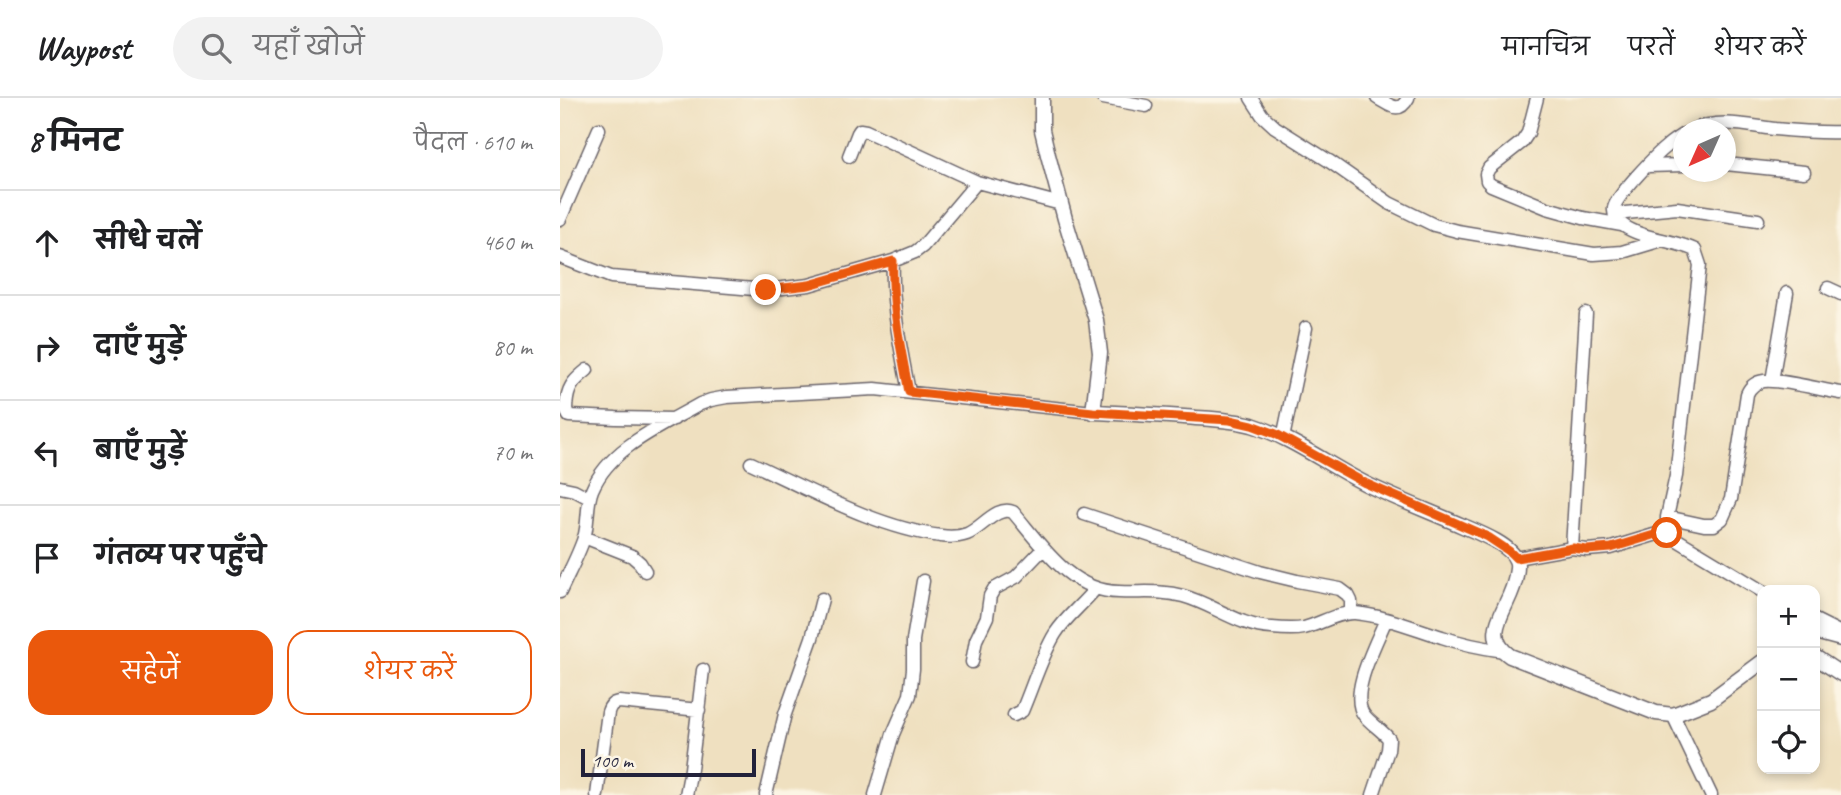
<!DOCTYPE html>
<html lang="hi">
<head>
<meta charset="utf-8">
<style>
	body { margin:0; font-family:Caveat,"Playpen Sans Deva",sans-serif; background:#f2f2f2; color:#202124 }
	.controls { position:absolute; right:21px; bottom:21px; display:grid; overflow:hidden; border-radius:14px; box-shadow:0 4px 10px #0003 }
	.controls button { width:63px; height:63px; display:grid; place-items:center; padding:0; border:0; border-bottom:2px solid #e0e0e0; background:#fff; color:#202124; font:35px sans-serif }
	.compass { position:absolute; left:1113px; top:21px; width:63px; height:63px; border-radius:50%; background:#fff; box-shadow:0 4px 10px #0003; rotate:225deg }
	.scale { position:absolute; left:21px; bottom:18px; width:175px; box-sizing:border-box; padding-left:7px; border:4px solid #22223b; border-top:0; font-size:19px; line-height:24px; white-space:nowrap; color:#22223b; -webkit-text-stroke:5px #fcf5e5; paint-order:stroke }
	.stop { position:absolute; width:21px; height:21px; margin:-16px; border:5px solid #ea580c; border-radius:50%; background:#fff }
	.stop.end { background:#ea580c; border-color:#fff; box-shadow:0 2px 7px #0008 }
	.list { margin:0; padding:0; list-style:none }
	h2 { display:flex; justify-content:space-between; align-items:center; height:91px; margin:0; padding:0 28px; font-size:30px }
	h2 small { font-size:23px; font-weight:400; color:#757577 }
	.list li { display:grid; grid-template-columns:46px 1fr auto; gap:21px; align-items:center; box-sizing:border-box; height:105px; padding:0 28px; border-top:2px solid #e0e0e0 }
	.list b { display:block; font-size:26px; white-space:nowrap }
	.list em { font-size:23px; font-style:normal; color:#757577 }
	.actions { display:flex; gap:14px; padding:21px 28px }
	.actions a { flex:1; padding:16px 0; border:2px solid #ea580c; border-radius:21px; text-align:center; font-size:24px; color:#ea580c }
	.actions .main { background:#ea580c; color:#fff }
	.icon { flex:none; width:38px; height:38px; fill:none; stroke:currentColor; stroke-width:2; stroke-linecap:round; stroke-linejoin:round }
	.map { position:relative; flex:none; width:1281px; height:697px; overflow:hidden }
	header { display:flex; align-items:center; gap:42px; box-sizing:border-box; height:98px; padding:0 35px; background:#fff; border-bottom:2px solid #e0e0e0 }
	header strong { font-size:33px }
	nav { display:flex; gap:38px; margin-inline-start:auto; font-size:24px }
	.search { width:490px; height:63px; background:#f2f2f2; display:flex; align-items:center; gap:18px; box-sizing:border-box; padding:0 24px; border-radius:38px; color:#757577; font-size:26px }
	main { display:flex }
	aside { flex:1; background:#fff }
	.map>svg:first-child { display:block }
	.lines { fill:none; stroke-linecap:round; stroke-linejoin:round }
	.minor-casing { stroke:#6a646a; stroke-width:15 }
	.tertiary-casing { stroke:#6a646a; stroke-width:17 }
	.minor { stroke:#fff; stroke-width:12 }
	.tertiary { stroke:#fff; stroke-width:14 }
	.route { stroke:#ea580c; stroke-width:9 }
</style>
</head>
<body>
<header>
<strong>Waypost</strong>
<div class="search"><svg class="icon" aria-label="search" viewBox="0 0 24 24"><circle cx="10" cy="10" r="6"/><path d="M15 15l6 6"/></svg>यहाँ खोजें</div>
<nav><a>मानचित्र</a><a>परतें</a><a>शेयर करें</a></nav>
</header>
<main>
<aside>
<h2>8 मिनट<small>पैदल · 610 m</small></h2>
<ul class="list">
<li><svg class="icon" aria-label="ahead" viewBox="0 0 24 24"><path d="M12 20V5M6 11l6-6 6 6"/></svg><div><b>सीधे चलें</b></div><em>460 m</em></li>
<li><svg class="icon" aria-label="right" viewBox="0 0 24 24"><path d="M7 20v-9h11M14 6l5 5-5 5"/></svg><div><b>दाएँ मुड़ें</b></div><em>80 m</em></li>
<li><svg class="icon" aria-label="left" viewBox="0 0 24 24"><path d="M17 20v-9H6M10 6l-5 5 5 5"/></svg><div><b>बाएँ मुड़ें</b></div><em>70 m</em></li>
<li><svg class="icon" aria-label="arrive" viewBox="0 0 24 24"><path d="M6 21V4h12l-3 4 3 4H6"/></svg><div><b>गंतव्य पर पहुँचे</b></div></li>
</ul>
<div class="actions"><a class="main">सहेजें</a><a>शेयर करें</a></div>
</aside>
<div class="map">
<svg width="1281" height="697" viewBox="0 0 1281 697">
	<rect width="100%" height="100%" fill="#fcf5e5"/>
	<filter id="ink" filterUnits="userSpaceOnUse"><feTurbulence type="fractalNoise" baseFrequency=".0143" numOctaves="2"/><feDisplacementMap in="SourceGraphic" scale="14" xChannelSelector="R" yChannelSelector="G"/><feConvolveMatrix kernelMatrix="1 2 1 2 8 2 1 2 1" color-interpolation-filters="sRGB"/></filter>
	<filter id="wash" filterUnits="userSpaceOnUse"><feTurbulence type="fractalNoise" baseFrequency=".00686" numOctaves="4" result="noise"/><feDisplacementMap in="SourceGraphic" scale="28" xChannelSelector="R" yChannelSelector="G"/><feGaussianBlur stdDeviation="1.57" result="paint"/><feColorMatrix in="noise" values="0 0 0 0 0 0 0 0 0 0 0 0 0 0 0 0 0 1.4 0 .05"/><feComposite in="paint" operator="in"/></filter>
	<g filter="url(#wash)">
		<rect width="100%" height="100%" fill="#efe0c0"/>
	</g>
	<g filter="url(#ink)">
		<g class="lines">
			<!-- minor casing -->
			<g class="minor-casing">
				<path id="minor" d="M543,0l43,8
					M691,0l11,17 13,12 54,34 60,42 45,22 23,6 137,23 28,-2 40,-12
					M817,0c13,7 22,17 31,0
					M977,0l-9,35 -6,9 -33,26 -3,6 1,7 4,4 56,23 36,10 39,7
					M1133,32c25,-12 56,-4 82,-1 22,2 44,4 66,3
					M1124,36c-6,4 -13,8 -18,13 -10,8 -50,49 -52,61 -1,7 4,14 10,18 19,13 50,14 71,24l5,15 -24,211 -9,41v14l4,5 91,55
					M289,58l9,-23 2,-3 6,1 111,51 84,22
					M1166,66l78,8
					M1087,68l37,-1
					M1055,116l62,-6 81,12
					M0,121l39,-90
					M0,159l51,20 155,13 43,-5 84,-24 22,-9 8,-6 54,-64
					M333,163c-2,45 8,88 16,131
					M1268,190l13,6
					M27,272c-11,9 -18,15 -20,29 -1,7 -2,11 2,17l47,2 58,1
					M1212,283l15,-88
					M723,340l23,-110
					M191,365c59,27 126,65 190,73 8,1 18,1 26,-2 15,-6 30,-29 46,-22 29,34 57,79 106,80 23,1 41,-2 64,4 30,8 57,31 89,32 10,1 22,2 32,0 16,-4 34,-16 51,-15 30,3 58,15 87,24 20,7 41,11 62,14
					M0,389l14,3 15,8
					M524,416l176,58 37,9 43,8 8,6 3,6v12
					M1107,419l37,8h10l8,-6 9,-20 16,-105c3,-7 9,-12 17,-13 17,-2 57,9 77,12
					M24,439l48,19 8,7 5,8
					M1012,450l14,-234
					M956,460l56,-10 15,2 24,-2 56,-17
					M0,494c8,-18 18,-36 24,-54 5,-16 2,-33 8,-48 18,-43 70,-64 108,-86l11,-4 16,-3 148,-8 218,23
					M1255,522l26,13
					M1255,535l26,7
					M412,564l4,-22 11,-23 3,-21 4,-7 22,-12 27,-28
					M454,617l8,-4c10,-23 20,-56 33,-77 10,-16 27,-29 40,-45
					M1113,617l38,80
					M37,697l11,-83c2,-6 4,-9 11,-10l80,8
					M126,697l5,-26 12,-99
					M206,697l19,-81 27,-76 10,-39
					M315,697l18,-61 17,-39 3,-26v-29l10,-59
					M813,697l15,-45 1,-11c-7,-9 -18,-15 -25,-24 -16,-21 13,-73 22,-96"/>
			</g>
			<!-- tertiary casing -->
			<g class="tertiary-casing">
				<path id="tertiary" d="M482,0v32l6,25 17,64 31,101 4,33 -7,59c31,1 61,3 91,5 23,2 46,2 68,8 41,13 76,40 114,59 31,15 65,28 97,42 14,6 48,19 53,34 2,4 1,10 0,15 -3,30 -39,58 -6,81l146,57 17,2 38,-15 51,-38
					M1255,559l26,17"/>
			</g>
			<!-- minor -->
			<use href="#minor" class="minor"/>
			<!-- tertiary -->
			<use href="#tertiary" class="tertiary"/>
		</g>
	</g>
	<g class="lines" filter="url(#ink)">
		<!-- route -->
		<path class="route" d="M206,192l43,-5 84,-24c-2,45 8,88 16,131l184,20 137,8 22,5 24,9 89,49 123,54 21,14 7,7 57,-10 14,2 24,-2 56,-17v2"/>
	</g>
</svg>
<div class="controls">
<button>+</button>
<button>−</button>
<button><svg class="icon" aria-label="locate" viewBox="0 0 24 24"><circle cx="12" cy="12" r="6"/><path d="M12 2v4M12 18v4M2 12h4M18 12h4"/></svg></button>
</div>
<svg class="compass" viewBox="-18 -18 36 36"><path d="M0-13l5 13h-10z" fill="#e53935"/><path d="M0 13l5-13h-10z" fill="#757577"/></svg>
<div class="scale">100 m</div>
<div class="stop" style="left:1107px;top:435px"></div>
<div class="stop end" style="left:206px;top:192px"></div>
</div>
</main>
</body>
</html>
